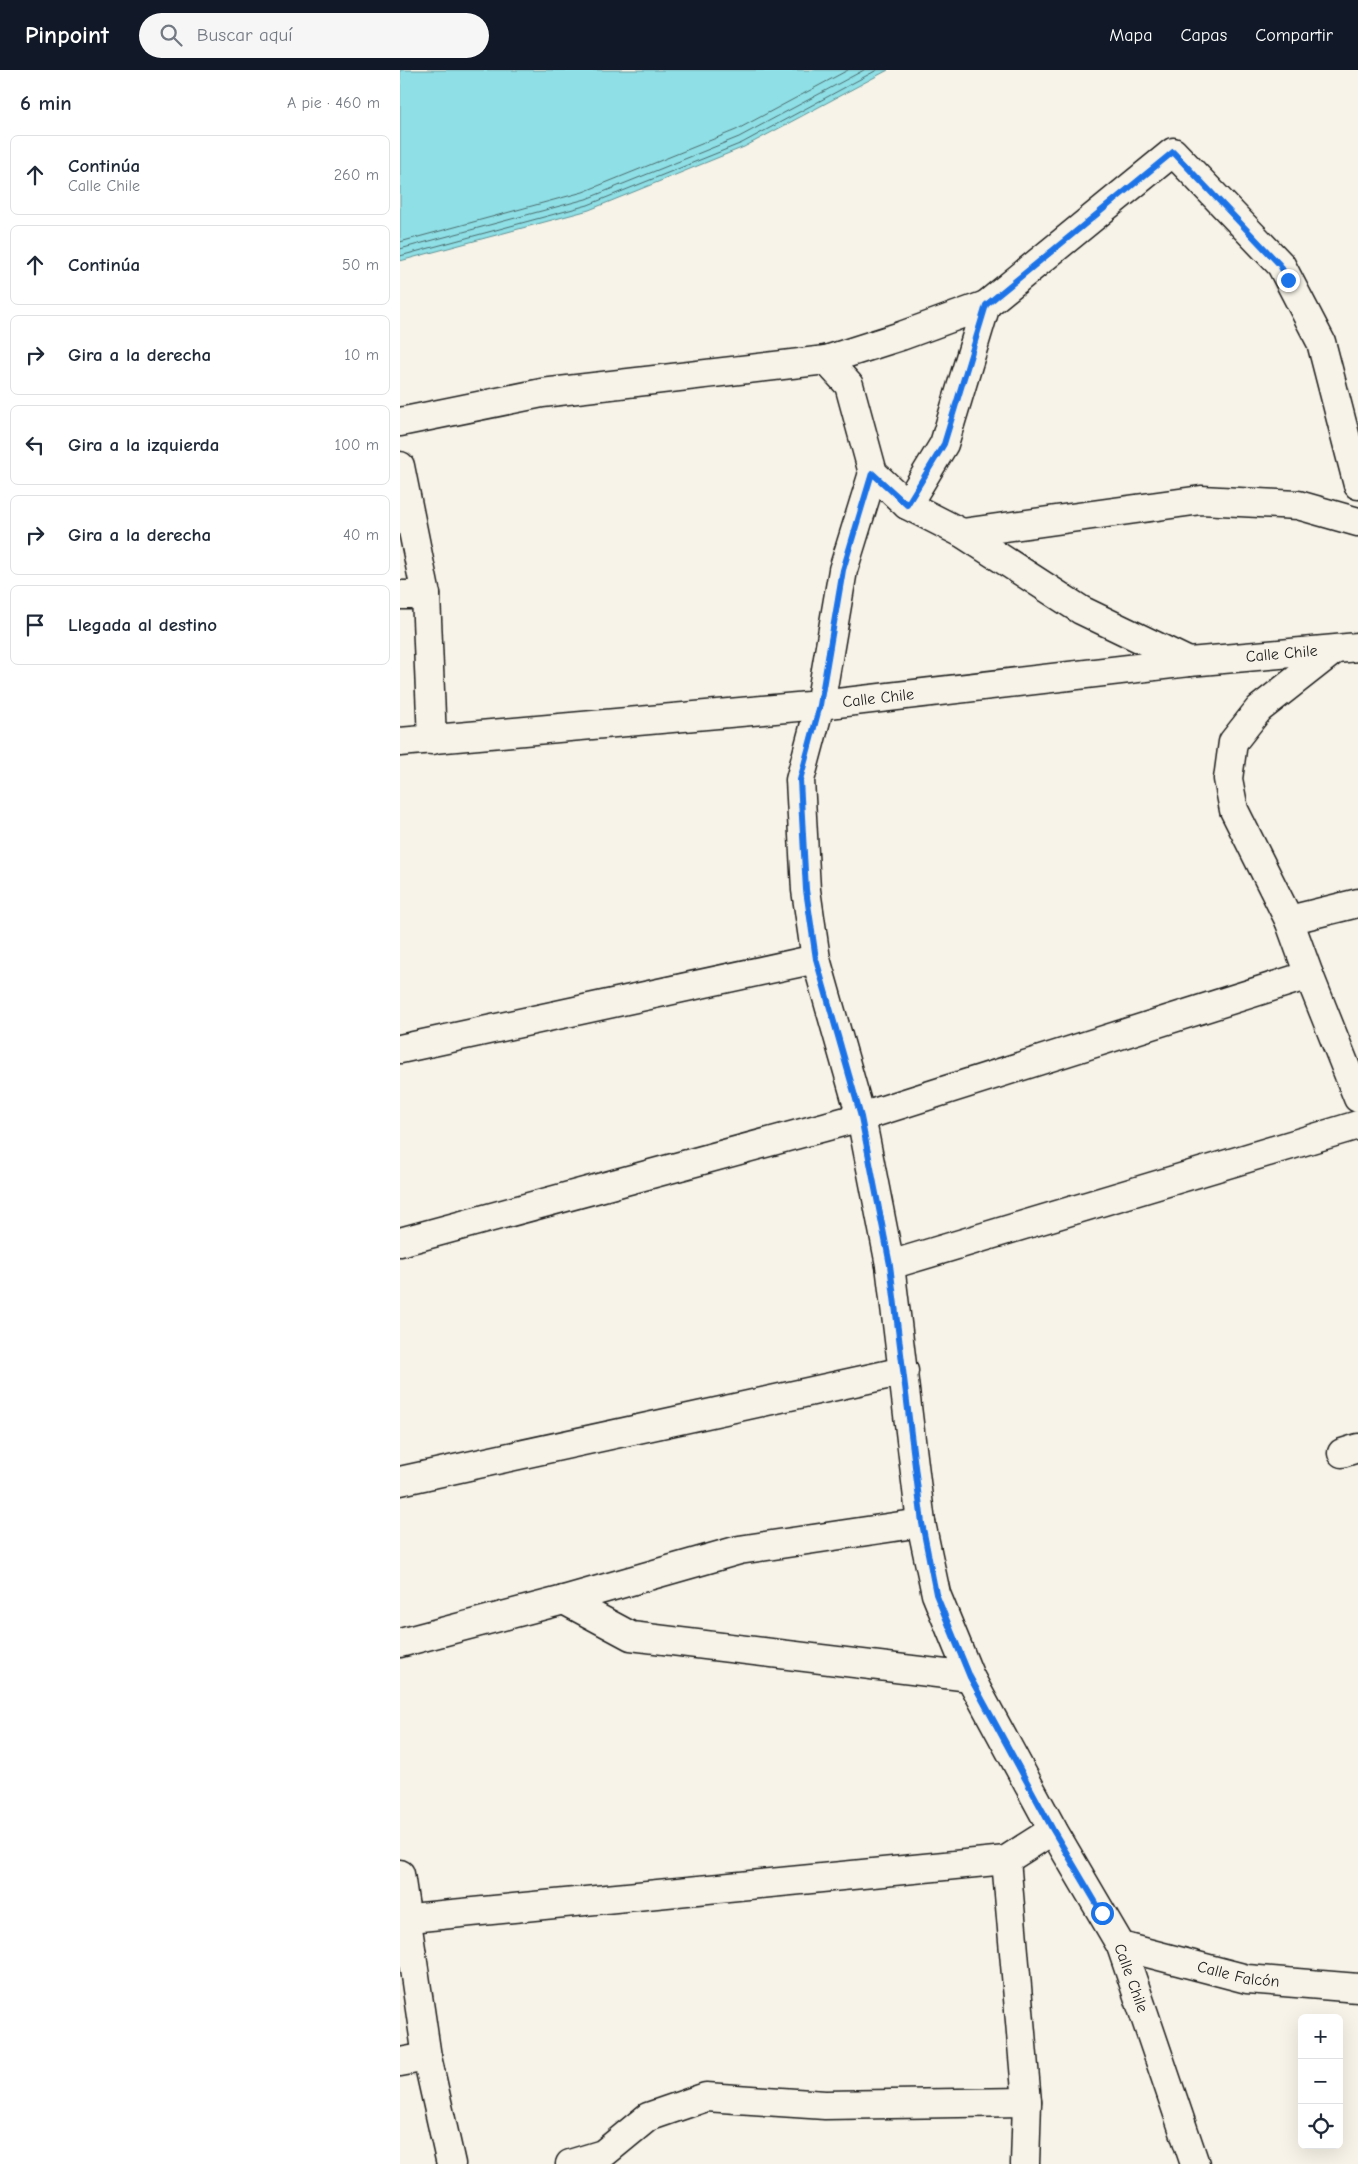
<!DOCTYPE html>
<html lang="es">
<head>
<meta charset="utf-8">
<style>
	body { margin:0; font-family:"Comic Neue",sans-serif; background:#f6f6f7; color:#1f2937 }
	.controls { position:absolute; right:15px; bottom:15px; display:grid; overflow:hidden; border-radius:8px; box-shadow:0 5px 20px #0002 }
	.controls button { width:45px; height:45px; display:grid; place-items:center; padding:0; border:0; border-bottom:1px solid #e0e1e3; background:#fff; color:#1f2937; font:25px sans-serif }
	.stop { position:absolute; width:15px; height:15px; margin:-11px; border:4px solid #1a73e8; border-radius:50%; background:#fff }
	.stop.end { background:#1a73e8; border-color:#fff; box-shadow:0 1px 5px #0008 }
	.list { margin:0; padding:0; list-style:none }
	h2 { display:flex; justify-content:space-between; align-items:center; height:65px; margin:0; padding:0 20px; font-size:21px }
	h2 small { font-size:16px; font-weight:400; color:#747a83 }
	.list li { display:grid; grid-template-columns:32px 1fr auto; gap:15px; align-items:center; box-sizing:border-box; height:80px; margin:0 10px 10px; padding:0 10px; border:1px solid #e0e1e3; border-radius:8px }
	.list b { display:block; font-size:19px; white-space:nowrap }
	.list p { margin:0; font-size:16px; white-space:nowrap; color:#747a83 }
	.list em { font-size:16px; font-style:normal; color:#747a83 }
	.icon { flex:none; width:28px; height:28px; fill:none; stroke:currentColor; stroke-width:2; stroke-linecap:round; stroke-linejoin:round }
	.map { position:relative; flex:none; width:958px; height:2094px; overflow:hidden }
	header { display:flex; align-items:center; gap:30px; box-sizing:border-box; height:70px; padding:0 25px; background:#111827; color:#fff }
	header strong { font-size:24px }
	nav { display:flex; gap:28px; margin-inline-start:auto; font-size:18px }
	.search { width:350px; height:45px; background:#f6f6f7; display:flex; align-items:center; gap:12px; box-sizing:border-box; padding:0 18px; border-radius:28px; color:#747a83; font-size:19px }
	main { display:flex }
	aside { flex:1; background:#fff }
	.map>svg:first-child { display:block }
	.water { fill:#8fe0e6; stroke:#619295 }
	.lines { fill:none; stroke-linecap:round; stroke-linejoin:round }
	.shore { stroke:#4a6a6d; stroke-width:1 }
	.minor-casing { stroke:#1c1c1c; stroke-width:31 }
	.minor { stroke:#f7f3e8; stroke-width:28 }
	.route { stroke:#1a73e8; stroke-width:6 }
	.labels { text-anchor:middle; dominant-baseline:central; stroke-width:5; stroke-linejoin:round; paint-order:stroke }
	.street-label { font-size:16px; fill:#1c1c1c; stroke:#f7f3e8 }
</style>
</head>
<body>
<header>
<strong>Pinpoint</strong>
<div class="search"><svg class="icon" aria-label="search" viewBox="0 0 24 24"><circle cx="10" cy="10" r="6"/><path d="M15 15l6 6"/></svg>Buscar aquí</div>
<nav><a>Mapa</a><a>Capas</a><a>Compartir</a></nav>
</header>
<main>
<aside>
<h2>6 min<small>A pie · 460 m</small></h2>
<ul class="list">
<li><svg class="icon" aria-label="ahead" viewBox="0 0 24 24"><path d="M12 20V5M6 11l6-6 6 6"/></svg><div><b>Continúa</b><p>Calle Chile</p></div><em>260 m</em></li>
<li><svg class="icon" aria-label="ahead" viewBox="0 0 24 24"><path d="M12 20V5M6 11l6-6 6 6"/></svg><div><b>Continúa</b></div><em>50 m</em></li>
<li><svg class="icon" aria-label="right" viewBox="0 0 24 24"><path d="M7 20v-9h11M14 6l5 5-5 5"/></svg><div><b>Gira a la derecha</b></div><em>10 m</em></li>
<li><svg class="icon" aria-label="left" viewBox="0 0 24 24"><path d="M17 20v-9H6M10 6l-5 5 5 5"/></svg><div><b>Gira a la izquierda</b></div><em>100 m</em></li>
<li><svg class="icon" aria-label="right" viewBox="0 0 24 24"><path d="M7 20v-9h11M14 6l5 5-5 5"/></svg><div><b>Gira a la derecha</b></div><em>40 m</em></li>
<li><svg class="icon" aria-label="arrive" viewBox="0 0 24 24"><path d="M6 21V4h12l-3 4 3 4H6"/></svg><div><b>Llegada al destino</b></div></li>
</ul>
</aside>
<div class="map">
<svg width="958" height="2094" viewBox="0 0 958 2094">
	<rect width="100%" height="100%" fill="#f7f3e8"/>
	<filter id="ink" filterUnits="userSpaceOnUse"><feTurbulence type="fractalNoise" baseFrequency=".02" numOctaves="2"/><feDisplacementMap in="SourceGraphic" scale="10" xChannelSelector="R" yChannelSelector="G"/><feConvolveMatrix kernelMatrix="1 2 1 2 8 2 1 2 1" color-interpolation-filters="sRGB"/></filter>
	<g filter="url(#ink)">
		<!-- water -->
		<path class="water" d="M0,0h488l-144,77 -155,63 -189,51z"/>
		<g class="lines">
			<!-- shore -->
			<path class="shore" d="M0,172l183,-50 153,-62 112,-60
				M0,179l186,-50 153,-62 125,-67
				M0,186l188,-51 154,-62 135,-73"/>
			<!-- minor casing -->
			<g class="minor-casing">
				<g id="minor">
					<path d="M426,290l75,-24 85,-31"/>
					<path d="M0,352l142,-29 284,-33 23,25 24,88 34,32 55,28 119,77 108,52"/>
					<path d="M0,396l26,129 6,145"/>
					<path d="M507,435l37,-61 42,-139 187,-153 108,113 40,77 37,143"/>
					<path d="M562,463l239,-33 97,5 60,17"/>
					<path d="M0,525h26"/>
					<path d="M934,580l-75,59 -26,33 -5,37 6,31 55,110 20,55 49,123"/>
					<path d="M0,672l420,-37 23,-135 30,-97"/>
					<path d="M889,850l69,-17"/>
					<path d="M0,979l416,-90"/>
					<path d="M0,1172l461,-125 448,-142"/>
					<path d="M490,1195l468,-140"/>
					<path d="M942,1383l16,-5"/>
					<path d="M0,1411l504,-110"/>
					<path d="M164,1530l175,-50 182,-27"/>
					<path d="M0,1573l164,-43 67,36 339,41"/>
					<path d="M606,1790l21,242 -2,62"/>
					<path d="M0,1804l27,183 24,107"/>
					<path d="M0,1849l606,-59 47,-30"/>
					<path id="s1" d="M721,1876l126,33 111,9"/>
					<path d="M0,1992l27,-5"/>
					<path d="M170,2094l33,-10 45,-37 58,-20 119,8 202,-3"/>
					<path id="s2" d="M795,2094l-74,-218 -68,-116 -83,-153 -34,-83 -15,-71 -31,-258 -29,-148 -45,-158 -10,-69 -6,-110 20,-75 369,-43 169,-15"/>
				</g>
			</g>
			<!-- minor -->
			<use href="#minor" class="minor"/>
		</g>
	</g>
	<g class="lines" filter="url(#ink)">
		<!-- route -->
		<path class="route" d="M702,1843l-49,-83 -83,-153 -34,-83 -14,-71 -32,-258 -29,-148 -45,-158 -10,-69 -6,-110 20,-75 23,-135 29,-97 35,32 37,-61 42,-139 187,-153 107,113 8,15"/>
	</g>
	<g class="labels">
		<!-- street labels -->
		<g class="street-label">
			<text stroke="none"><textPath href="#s2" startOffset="1998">Calle Chile</textPath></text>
			<text stroke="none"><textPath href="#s2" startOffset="1592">Calle Chile</textPath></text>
			<text stroke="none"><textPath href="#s1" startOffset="121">Calle Falcón</textPath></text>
			<text transform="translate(731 1908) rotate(70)">Calle Chile</text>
		</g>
	</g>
</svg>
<div class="controls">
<button>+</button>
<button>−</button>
<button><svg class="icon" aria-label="locate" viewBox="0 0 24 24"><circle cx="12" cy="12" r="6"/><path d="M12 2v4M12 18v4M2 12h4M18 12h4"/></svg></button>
</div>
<div class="stop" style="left:702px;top:1843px"></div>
<div class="stop end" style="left:888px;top:210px"></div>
</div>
</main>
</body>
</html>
